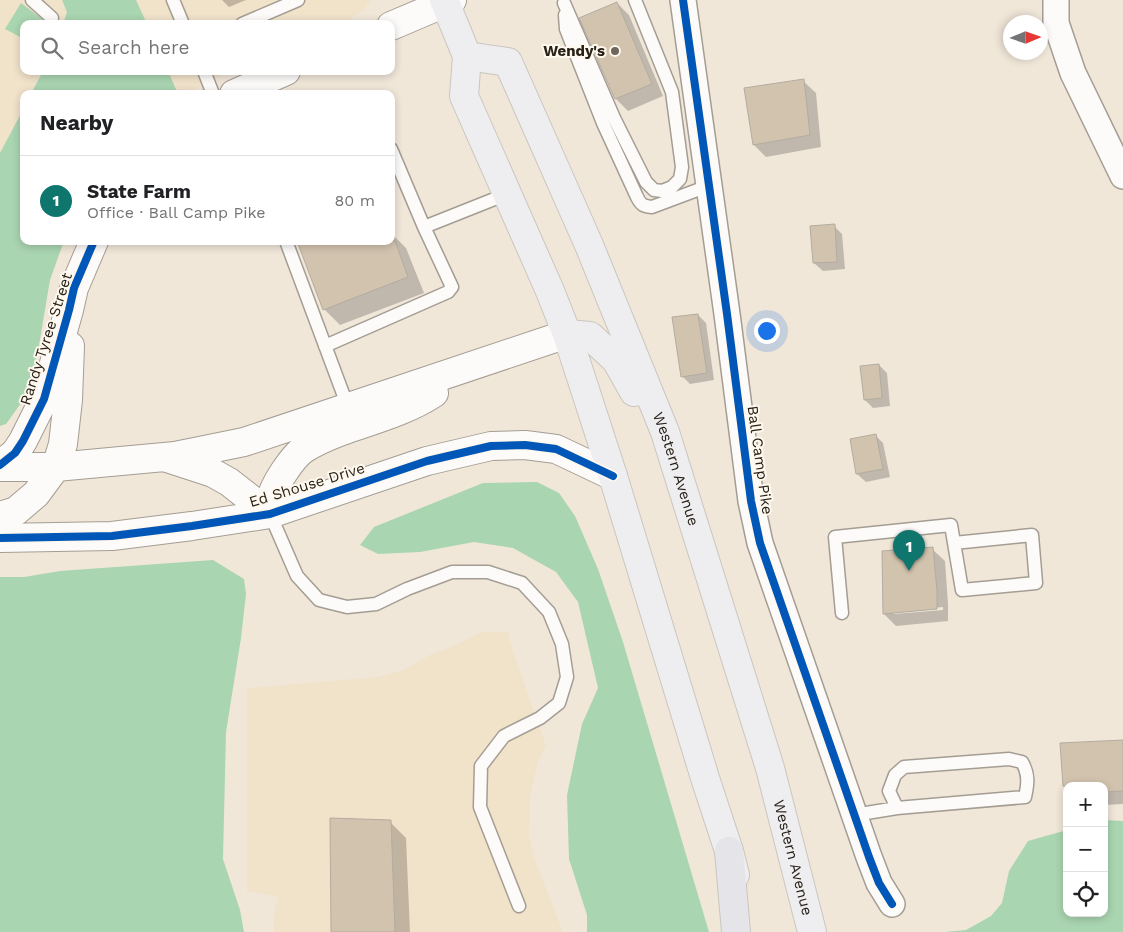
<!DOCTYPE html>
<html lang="en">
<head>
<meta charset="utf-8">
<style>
	body { margin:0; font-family:"Work Sans",sans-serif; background:#f2f2f2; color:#202124 }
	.controls { position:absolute; right:15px; bottom:15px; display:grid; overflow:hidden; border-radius:10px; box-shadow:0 2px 8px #0003 }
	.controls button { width:45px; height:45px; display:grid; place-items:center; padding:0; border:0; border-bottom:1px solid #e0e0e0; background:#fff; color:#202124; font:25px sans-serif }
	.compass { position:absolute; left:1003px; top:15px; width:45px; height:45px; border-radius:50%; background:#fff; box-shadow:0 2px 8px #0003; rotate:88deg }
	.you { position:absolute; left:766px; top:330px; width:18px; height:18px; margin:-12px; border:4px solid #fff; border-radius:50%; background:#1a73e8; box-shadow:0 0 0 8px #1a73e833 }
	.badge { display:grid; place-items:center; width:32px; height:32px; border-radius:50%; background:#0f766e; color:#fff; font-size:16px; font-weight:700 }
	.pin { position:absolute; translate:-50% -41px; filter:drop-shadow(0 1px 2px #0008) }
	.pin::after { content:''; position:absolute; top:26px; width:18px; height:15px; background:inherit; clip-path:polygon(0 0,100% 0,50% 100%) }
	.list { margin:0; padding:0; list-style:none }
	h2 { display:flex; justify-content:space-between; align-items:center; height:65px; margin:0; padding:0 20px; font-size:21px }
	h2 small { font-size:16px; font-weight:400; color:#757577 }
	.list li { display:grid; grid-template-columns:32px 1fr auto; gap:15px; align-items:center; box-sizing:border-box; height:90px; padding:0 20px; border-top:1px solid #e0e0e0 }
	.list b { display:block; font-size:19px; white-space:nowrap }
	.list p { margin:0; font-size:16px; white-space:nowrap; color:#757577 }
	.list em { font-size:16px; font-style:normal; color:#757577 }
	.icon { flex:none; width:28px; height:28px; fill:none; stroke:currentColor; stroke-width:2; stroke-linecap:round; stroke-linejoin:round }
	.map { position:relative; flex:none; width:1123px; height:932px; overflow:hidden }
	.search { position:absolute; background:#fff; box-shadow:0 2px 8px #0003; left:20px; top:20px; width:375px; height:55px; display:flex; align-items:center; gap:12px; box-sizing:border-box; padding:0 18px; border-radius:10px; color:#757577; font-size:19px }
	.panel { position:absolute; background:#fff; box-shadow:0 2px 8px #0003; left:20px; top:90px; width:375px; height:155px; border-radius:10px }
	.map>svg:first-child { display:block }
	.built { fill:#f1e2ca }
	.forest { fill:#aad5b1 }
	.shadow { fill:#0003; fill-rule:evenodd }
	.building { fill:#d2c3ae; stroke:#b3aca1 }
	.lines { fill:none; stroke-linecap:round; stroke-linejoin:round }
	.service-casing { stroke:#a49d93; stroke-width:15 }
	.minor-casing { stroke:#a49d93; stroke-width:28 }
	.tertiary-casing { stroke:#a49d93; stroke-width:30 }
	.primary-casing { stroke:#cac6bf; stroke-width:30 }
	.motorway-casing { stroke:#cac6bf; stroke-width:30 }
	.service { stroke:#fdfbf9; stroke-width:12 }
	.minor { stroke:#fdfbf9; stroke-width:25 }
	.tertiary { stroke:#fdfbf9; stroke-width:28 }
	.primary { stroke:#eeedf0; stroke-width:28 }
	.motorway { stroke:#e4e4e9; stroke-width:28 }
	.cycleway-casing { stroke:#fff8ee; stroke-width:11 }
	.cycleway { stroke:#0057b8; stroke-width:8 }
	.poi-dot { fill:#6d665c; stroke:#fff8ee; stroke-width:2 }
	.labels { text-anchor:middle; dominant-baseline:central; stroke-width:4; stroke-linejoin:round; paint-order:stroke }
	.poi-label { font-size:15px; font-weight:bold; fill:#272118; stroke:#fff8ee; text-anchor:end }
	.street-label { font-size:15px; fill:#272118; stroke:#fff8ee }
</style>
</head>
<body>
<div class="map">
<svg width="1123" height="932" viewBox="0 0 1123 932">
	<rect width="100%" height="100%" fill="#f0e7d9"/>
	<!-- built -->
	<path class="built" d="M0,0h371l-8,11 -13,8 -11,5h-315v47h206l-44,23h-162v147l-24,175z
		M482,632h26l2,10 36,104 -8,15 -8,36 -1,39 7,27 27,69h-289v-18l4,-17 -31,-6v-203l131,-11 25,-7 27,-15 26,-10z"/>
	<!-- forest -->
	<path class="forest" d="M62,0h74l11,24h-84l4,-12z
		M21,3l28,21h-25v15l-19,-10z
		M43,71h125l10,23h-147z
		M24,108v133h40l-14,39 -16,95 -10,24 -18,25 -6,2v-273z
		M537,482l22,11 16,23 23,53 25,73 86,290h-122v-17l-18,-56 -2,-64 15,-71 16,-36 -20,-86 -22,-30 -43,-24 -39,-6 -54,10 -42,2 -18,-9 14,-18 109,-44z
		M213,560l31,19 2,15 -5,44 -15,94 -3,127 17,51 4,22h-244v-355h24l36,-6z
		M1104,820l19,1v111h-178l21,-2 25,-14 11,-13 7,-32 19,-30 39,-11v83h37z"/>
	<!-- shadow -->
	<path class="shadow" d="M222,0h24l-17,7z
		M617,3l12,12 34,81 -35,15 -12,-12z
		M803,81l13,12 5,54 -55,10 -12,-12z
		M834,226l8,8 3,35 -22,2 -9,-8z
		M391,233l15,15 18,45 -84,32 -16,-16 67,-68z
		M698,315l8,8 8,57 -24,4 -8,-8z
		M879,365l8,8 3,33 -17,2 -8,-8z
		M875,435l8,8 7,34 -24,5 -9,-8z
		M932,549l13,12 3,43v17l-52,5 -12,-12zM943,607v3l-49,4v-2z
		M1123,741v63l-19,1v-19h-37v10l-2,-2 -3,-49z
		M390,822l16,16 4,94h-78z"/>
	<!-- building -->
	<path class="building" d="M617,2l35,82 -37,15 -36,-81z
		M804,79l6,56 -57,10 -9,-57z
		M835,224l2,38 -24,1 -3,-37z
		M297,241h98l13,36 -85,33z
		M698,314l9,59 -26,4 -9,-60z
		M879,364l3,34 -18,2 -4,-34z
		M876,434l7,35 -27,5 -6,-35z
		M933,547l4,44v18l-54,5 -1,-63z
		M1123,740v51l-19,1v-6h-41l-3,-43z
		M330,818l61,2 4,112h-64z"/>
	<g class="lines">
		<!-- service casing -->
		<g class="service-casing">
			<path id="service" d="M32,0l20,18
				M173,0l10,24
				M564,3l50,115 32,64 8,8 8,1 10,-4 8,-8 2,-12 -10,-75 -37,-92
				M565,15l1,14 37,94 34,74c4,8 6,9 15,10l56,-21
				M242,24l56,-24
				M204,71l9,23
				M424,227l83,-33
				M286,241l62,166
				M325,346l123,-54 4,-5 -28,-60 -33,-78
				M270,514l27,62 22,24 28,7 29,-3 31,-15 45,-17h36l34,11 27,29 13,32 5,33 -8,26 -19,15 -36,18 -23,30 -1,41 39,99
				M842,613l-7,-76 116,-12 11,65 74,-7 -4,-48 -78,8
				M854,815l43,-7 128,-11c3,-13 4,-23 -3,-35l-13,-3 -105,8 -9,8 -6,16 8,17"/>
		</g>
		<!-- minor casing -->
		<g class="minor-casing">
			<path id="minor" d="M683,0l44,314 24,187 9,42 109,314 10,26 13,21
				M1056,0v23l17,50 50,103"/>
		</g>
		<!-- tertiary casing -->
		<g class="tertiary-casing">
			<path id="tertiary" d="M391,26l61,-26
				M234,94l52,-23
				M167,458l46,15 16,9 41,32
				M0,465l15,-12 8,-12 21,-42 25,-89 5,-22 20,-47
				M0,467h56l119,-11 69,-14 323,-108
				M270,514c0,-5 0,-10 1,-15 2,-13 22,-43 33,-50 12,-8 25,-13 38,-18 31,-11 65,-20 92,-38
				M0,516l16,-5 20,-17 20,-27 7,-23 5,-44 2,-54
				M0,538l112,-2 80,-10 78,-12 157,-53 64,-15 34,-1 31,4 57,27"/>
		</g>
		<!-- primary casing -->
		<g class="primary-casing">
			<g id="primary">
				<path d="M444,0l23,56 -3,40 86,195 17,43 46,142 92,302 24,73 6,24"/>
				<path id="s1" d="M467,56l41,6 81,183 76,187 105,336 42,164"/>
				<path d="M567,334l23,2 26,24 18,32"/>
			</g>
		</g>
		<!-- motorway casing -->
		<g class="motorway-casing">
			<path id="motorway" d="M729,851l7,81"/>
		</g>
		<!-- service -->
		<use href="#service" class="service"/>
		<!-- minor -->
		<use href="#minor" class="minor"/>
		<!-- tertiary -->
		<use href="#tertiary" class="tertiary"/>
		<!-- primary -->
		<use href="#primary" class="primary"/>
		<!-- motorway -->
		<use href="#motorway" class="motorway"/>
		<!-- cycleway casing -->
		<g class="cycleway-casing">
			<path id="cycleway" d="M683,0l44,314 24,187 9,42 109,314 10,26 13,21
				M0,465l15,-12 8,-12 21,-42 25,-89 5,-22 20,-47
				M0,538l112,-2 80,-10 78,-12 157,-53 64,-15 34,-1 31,4 57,27"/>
		</g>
		<!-- cycleway -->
		<use href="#cycleway" class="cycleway"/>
	</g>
	<!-- markers -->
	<circle class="poi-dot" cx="615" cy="51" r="5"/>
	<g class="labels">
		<!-- poi labels -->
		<g class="poi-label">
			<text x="605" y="51">Wendy's</text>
		</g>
		<!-- street labels -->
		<g class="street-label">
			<text transform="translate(46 339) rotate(-72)">Randy Tyree Street</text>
			<text transform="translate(760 460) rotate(82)">Ball Camp Pike</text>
			<text stroke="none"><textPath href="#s1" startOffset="482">Western Avenue</textPath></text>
			<text transform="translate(307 485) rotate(-17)">Ed Shouse Drive</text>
			<text stroke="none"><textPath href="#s1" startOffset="888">Western Avenue</textPath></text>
		</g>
	</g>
</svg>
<div class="controls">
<button>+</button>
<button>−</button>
<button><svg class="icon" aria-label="locate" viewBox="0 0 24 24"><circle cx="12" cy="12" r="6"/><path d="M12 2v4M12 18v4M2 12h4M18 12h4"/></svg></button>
</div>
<svg class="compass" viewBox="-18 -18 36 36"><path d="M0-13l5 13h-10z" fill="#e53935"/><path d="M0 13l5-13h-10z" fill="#757577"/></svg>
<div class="you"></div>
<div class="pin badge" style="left:909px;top:571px">1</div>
<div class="search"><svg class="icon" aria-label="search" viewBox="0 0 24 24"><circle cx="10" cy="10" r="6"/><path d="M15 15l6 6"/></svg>Search here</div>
<section class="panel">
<h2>Nearby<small></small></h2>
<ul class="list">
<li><span class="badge">1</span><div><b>State Farm</b><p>Office · Ball Camp Pike</p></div><em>80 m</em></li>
</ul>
</section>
</div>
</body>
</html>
